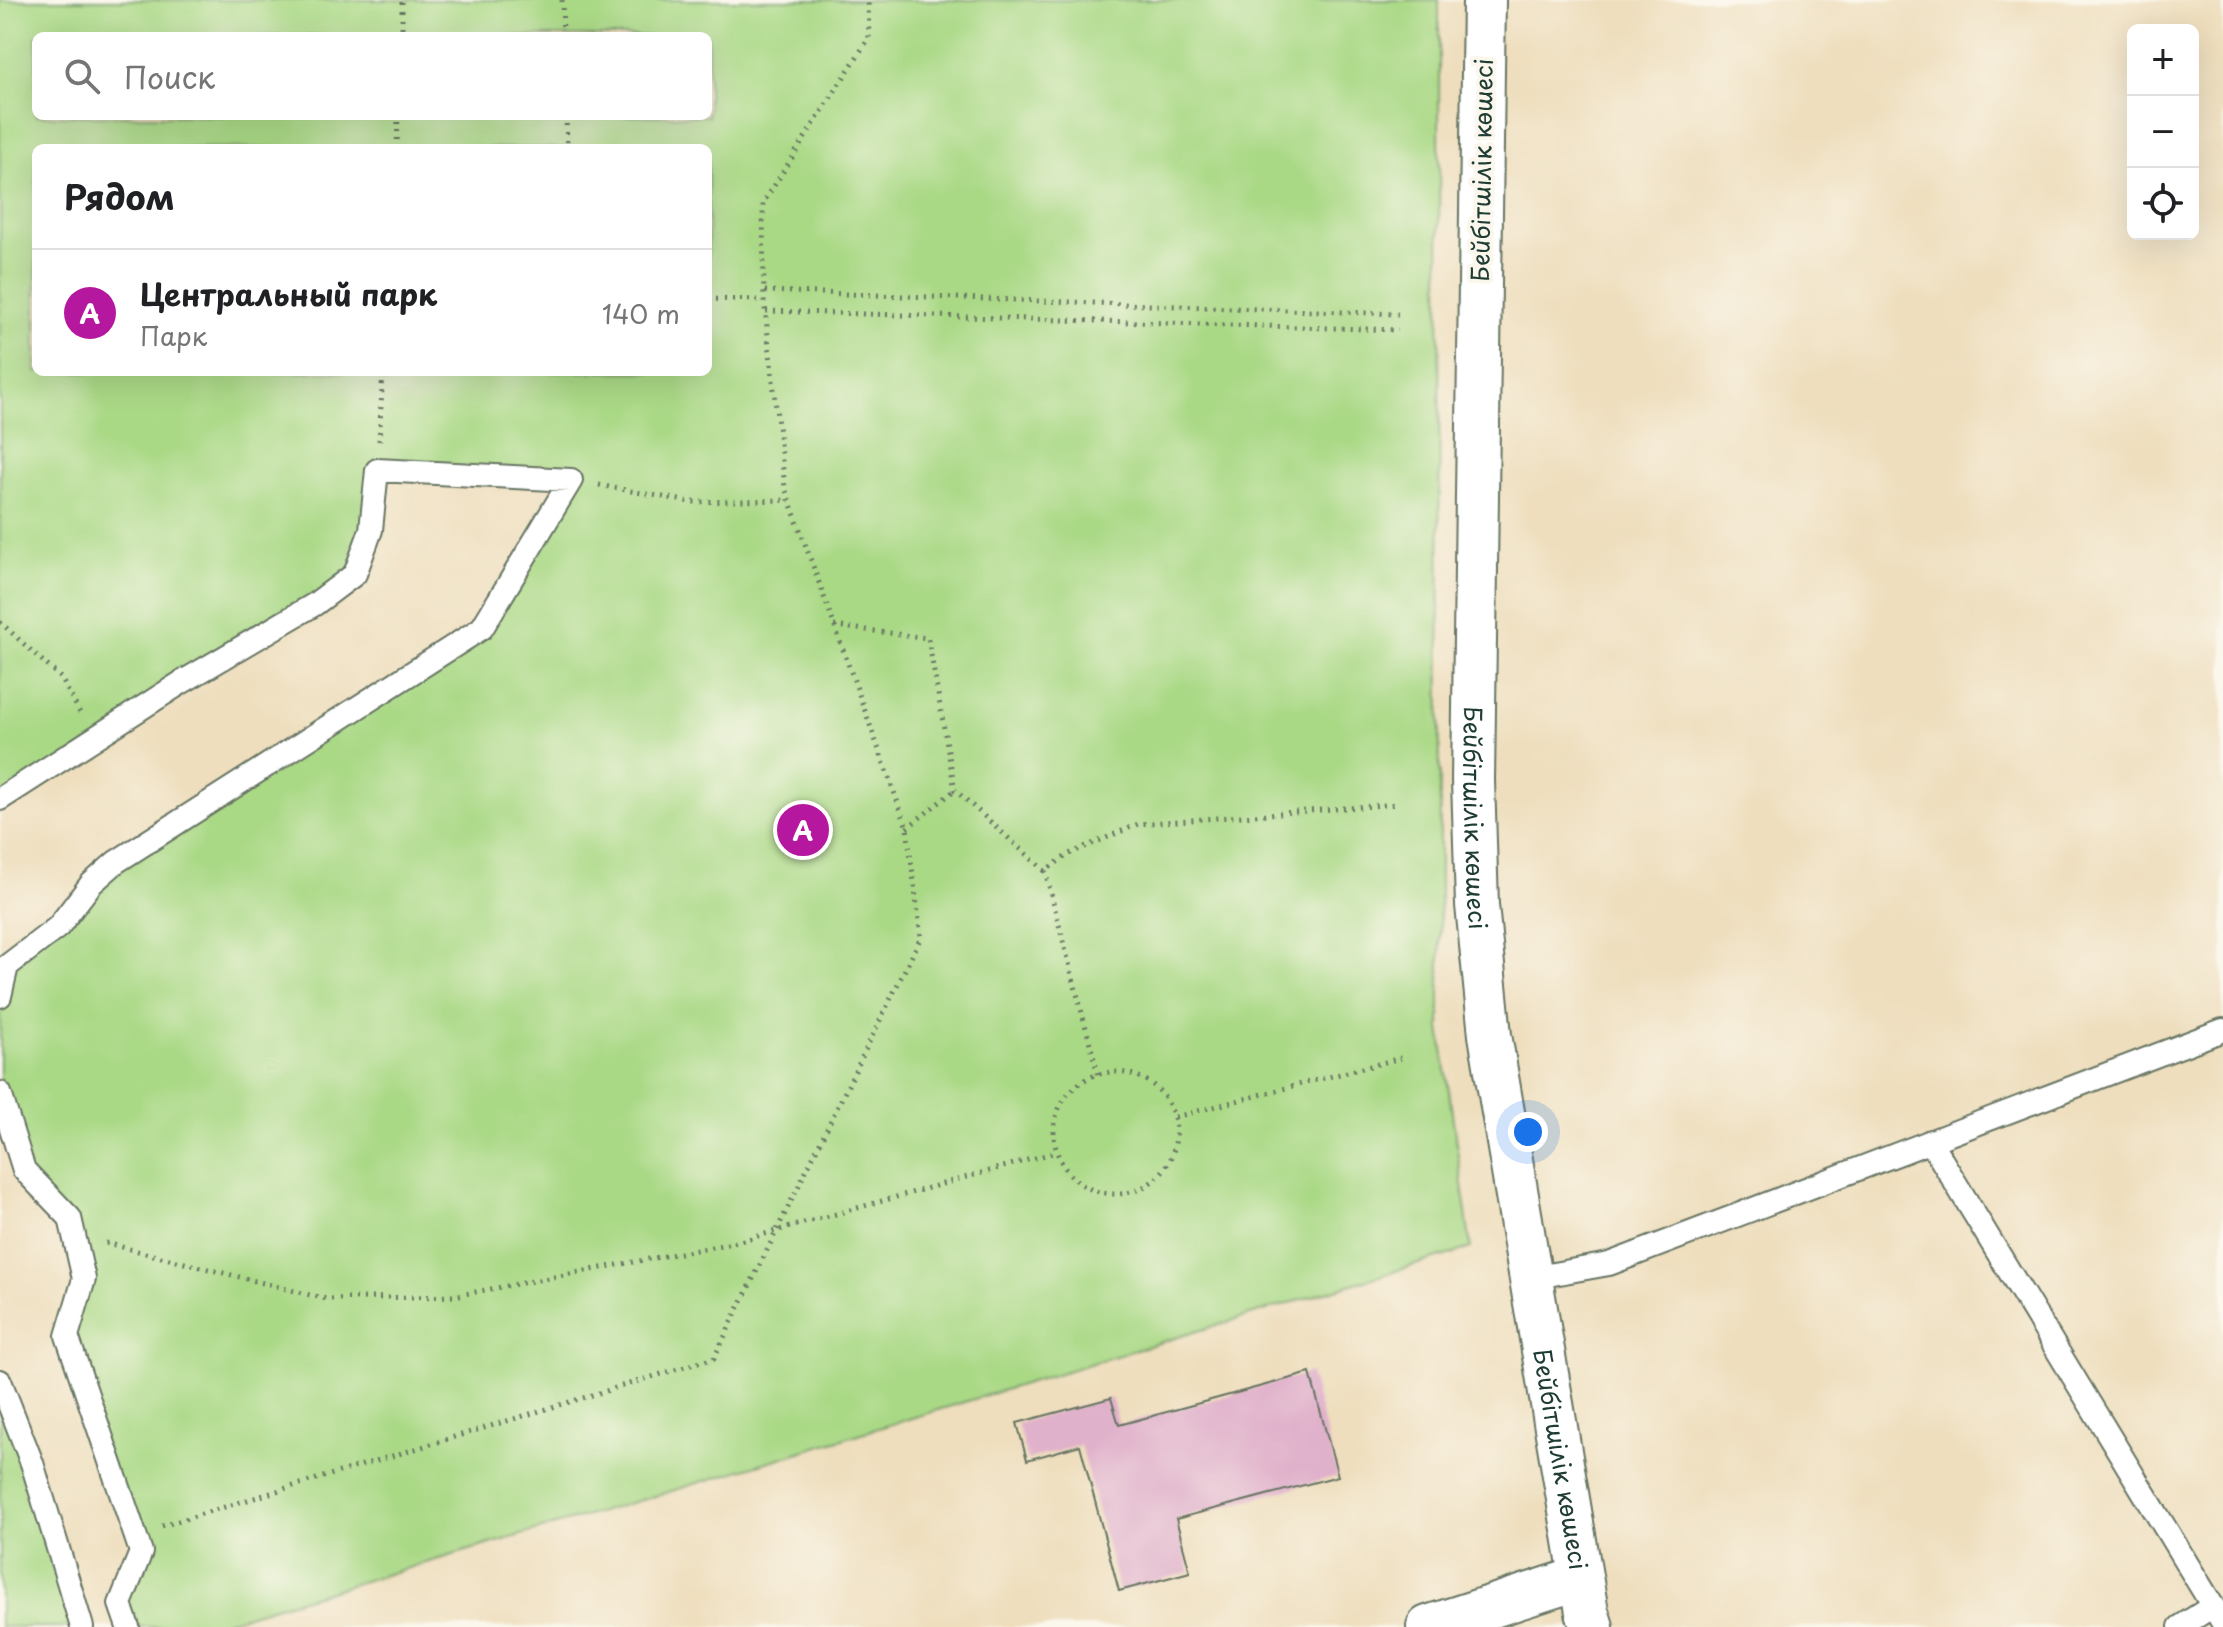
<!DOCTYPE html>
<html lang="ru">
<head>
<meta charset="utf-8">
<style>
	body { margin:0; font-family:"Playpen Sans",sans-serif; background:#f2f2f2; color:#202124 }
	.controls { position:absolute; right:24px; top:24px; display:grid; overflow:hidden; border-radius:12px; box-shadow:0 8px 32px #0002 }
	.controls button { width:72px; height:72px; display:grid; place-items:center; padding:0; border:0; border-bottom:2px solid #e0e0e0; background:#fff; color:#202124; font:40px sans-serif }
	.you { position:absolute; left:1528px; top:1132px; width:28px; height:28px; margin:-20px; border:6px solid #fff; border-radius:50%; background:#1a73e8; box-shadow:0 0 0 12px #1a73e833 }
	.badge { display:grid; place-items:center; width:52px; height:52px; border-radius:50%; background:#b5179e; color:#fff; font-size:26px; font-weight:700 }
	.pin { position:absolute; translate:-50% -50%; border:4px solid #fff; box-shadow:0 2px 8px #0006 }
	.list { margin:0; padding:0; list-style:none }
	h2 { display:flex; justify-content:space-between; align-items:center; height:104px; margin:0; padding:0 32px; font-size:34px }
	h2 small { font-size:26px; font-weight:400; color:#757577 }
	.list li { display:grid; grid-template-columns:52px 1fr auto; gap:24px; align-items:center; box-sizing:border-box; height:128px; padding:0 32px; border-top:2px solid #e0e0e0 }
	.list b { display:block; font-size:30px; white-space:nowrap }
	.list p { margin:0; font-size:26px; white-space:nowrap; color:#757577 }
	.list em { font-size:26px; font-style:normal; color:#757577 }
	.icon { flex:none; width:44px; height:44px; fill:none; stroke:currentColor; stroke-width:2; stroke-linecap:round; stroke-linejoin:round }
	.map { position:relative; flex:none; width:2223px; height:1627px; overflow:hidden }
	.search { position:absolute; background:#fff; box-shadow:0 8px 32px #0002; left:32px; top:32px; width:680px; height:88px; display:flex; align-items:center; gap:20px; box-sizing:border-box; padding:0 28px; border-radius:12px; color:#757577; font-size:30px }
	.panel { position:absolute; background:#fff; box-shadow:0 8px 32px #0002; left:32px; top:144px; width:680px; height:232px; border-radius:12px }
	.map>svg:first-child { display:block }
	.green { fill:#aad986; stroke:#648b5d; stroke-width:2; fill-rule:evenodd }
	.building { fill:#e0b1cb }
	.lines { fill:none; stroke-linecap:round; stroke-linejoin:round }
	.lane-casing { stroke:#677564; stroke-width:26 }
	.street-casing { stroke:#677564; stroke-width:46 }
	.path { stroke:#677564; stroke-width:5; stroke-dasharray:2 6; stroke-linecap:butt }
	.lane { stroke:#fff; stroke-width:22 }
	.street { stroke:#fff; stroke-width:42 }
	.labels { text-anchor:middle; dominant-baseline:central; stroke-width:8; stroke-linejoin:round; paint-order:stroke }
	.street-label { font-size:24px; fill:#1f3d34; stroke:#fbf7ec }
</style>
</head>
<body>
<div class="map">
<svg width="2223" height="1627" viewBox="0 0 2223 1627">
	<rect width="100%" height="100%" fill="#fbf7ec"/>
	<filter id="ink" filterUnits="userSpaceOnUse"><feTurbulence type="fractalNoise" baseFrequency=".0125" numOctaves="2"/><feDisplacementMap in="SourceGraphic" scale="16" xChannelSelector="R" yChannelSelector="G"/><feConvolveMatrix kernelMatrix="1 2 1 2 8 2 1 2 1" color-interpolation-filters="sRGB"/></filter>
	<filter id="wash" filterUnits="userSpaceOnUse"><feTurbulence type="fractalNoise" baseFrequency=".006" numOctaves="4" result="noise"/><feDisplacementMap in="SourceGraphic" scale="32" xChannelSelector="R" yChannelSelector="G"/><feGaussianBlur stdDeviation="1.8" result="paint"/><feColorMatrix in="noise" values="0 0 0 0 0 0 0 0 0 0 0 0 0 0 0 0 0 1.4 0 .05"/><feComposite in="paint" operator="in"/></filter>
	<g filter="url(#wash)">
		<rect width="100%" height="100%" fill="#eedebd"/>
		<!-- green -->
		<path class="green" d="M0,0h1439l1,1028 31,220 -816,248 -449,131h-78l-8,-23 21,-52 -74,-216 17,-57 -9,-45 -51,-64 -24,-77v-97l7,-30 84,-82 391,-256 88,-148 -192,-10 -23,104 -355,225zM36,36h672v80h-672zM36,148h672v224h-672z
			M0,1381l82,246h-82z"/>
		<g id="blocks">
			<!-- building -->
			<path class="building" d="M1310,1373l28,103 -162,43 14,53 -71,19 -39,-146 -53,15 -10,-37 94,-25 8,27z"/>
		</g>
	</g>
	<g filter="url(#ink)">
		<use href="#blocks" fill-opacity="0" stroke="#677564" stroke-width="2"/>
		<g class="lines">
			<!-- lane casing -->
			<g class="lane-casing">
				<path id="lane" d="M0,799l179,-115 136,-80 40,-30 16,-44 6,-60 194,10 -89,148 -366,234 -25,22 -33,43 -51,39 -7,30
					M0,1093l24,77 46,48 14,61 -17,57 74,216 -21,52 8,23
					M1930,1141l293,482
					M1531,1278l78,-14 614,-234
					M0,1381l32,82 50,164
					M2180,1627l33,-21"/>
			</g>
			<!-- street casing -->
			<g class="street-casing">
				<g id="street">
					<path id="s1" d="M1484,0l-11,780 4,125 13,130 97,577 5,15"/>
					<path d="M1428,1627l152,-49"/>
				</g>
			</g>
			<!-- path -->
			<path class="path" d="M562,0l1,36
				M402,36v-36
				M566,116l1,32
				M397,148l1,-32
				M765,291l633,23
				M708,299l56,1
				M766,311l632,19
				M379,441l4,-69
				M599,485l91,17 100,-2
				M0,622l61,56 19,35
				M834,626l94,12 27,152 90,81
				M907,828l48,-38
				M1054 1133a61 61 0 1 1 122 0a61 61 0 1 1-122 0Z
				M1098,1074l-53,-203 24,-17 69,-30 260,-20
				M1175,1117l226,-59
				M106,1243l220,56 128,-3 279,-53 323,-91
				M162,1526l552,-168 207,-421 -14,-109 -122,-340 -21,-188 -1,-97 106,-165 -1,-38"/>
			<!-- lane -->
			<use href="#lane" class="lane"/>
			<!-- street -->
			<use href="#street" class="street"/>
		</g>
	</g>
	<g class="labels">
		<!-- street labels -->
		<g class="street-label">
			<text transform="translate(1481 170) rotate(-89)">Бейбітшілік көшесі</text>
			<text stroke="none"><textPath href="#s1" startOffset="818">Бейбітшілік көшесі</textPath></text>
			<text stroke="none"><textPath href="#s1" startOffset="1466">Бейбітшілік көшесі</textPath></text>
		</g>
	</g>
</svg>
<div class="controls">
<button>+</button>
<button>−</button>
<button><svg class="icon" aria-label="locate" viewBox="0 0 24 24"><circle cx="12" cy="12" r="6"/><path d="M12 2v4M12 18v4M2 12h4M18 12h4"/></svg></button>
</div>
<div class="you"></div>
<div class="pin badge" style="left:803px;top:830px">A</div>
<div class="search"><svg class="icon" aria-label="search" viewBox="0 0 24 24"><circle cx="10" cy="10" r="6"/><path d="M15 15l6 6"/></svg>Поиск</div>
<section class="panel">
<h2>Рядом<small></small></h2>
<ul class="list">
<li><span class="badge">A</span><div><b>Центральный парк</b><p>Парк</p></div><em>140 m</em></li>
</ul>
</section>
</div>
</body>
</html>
